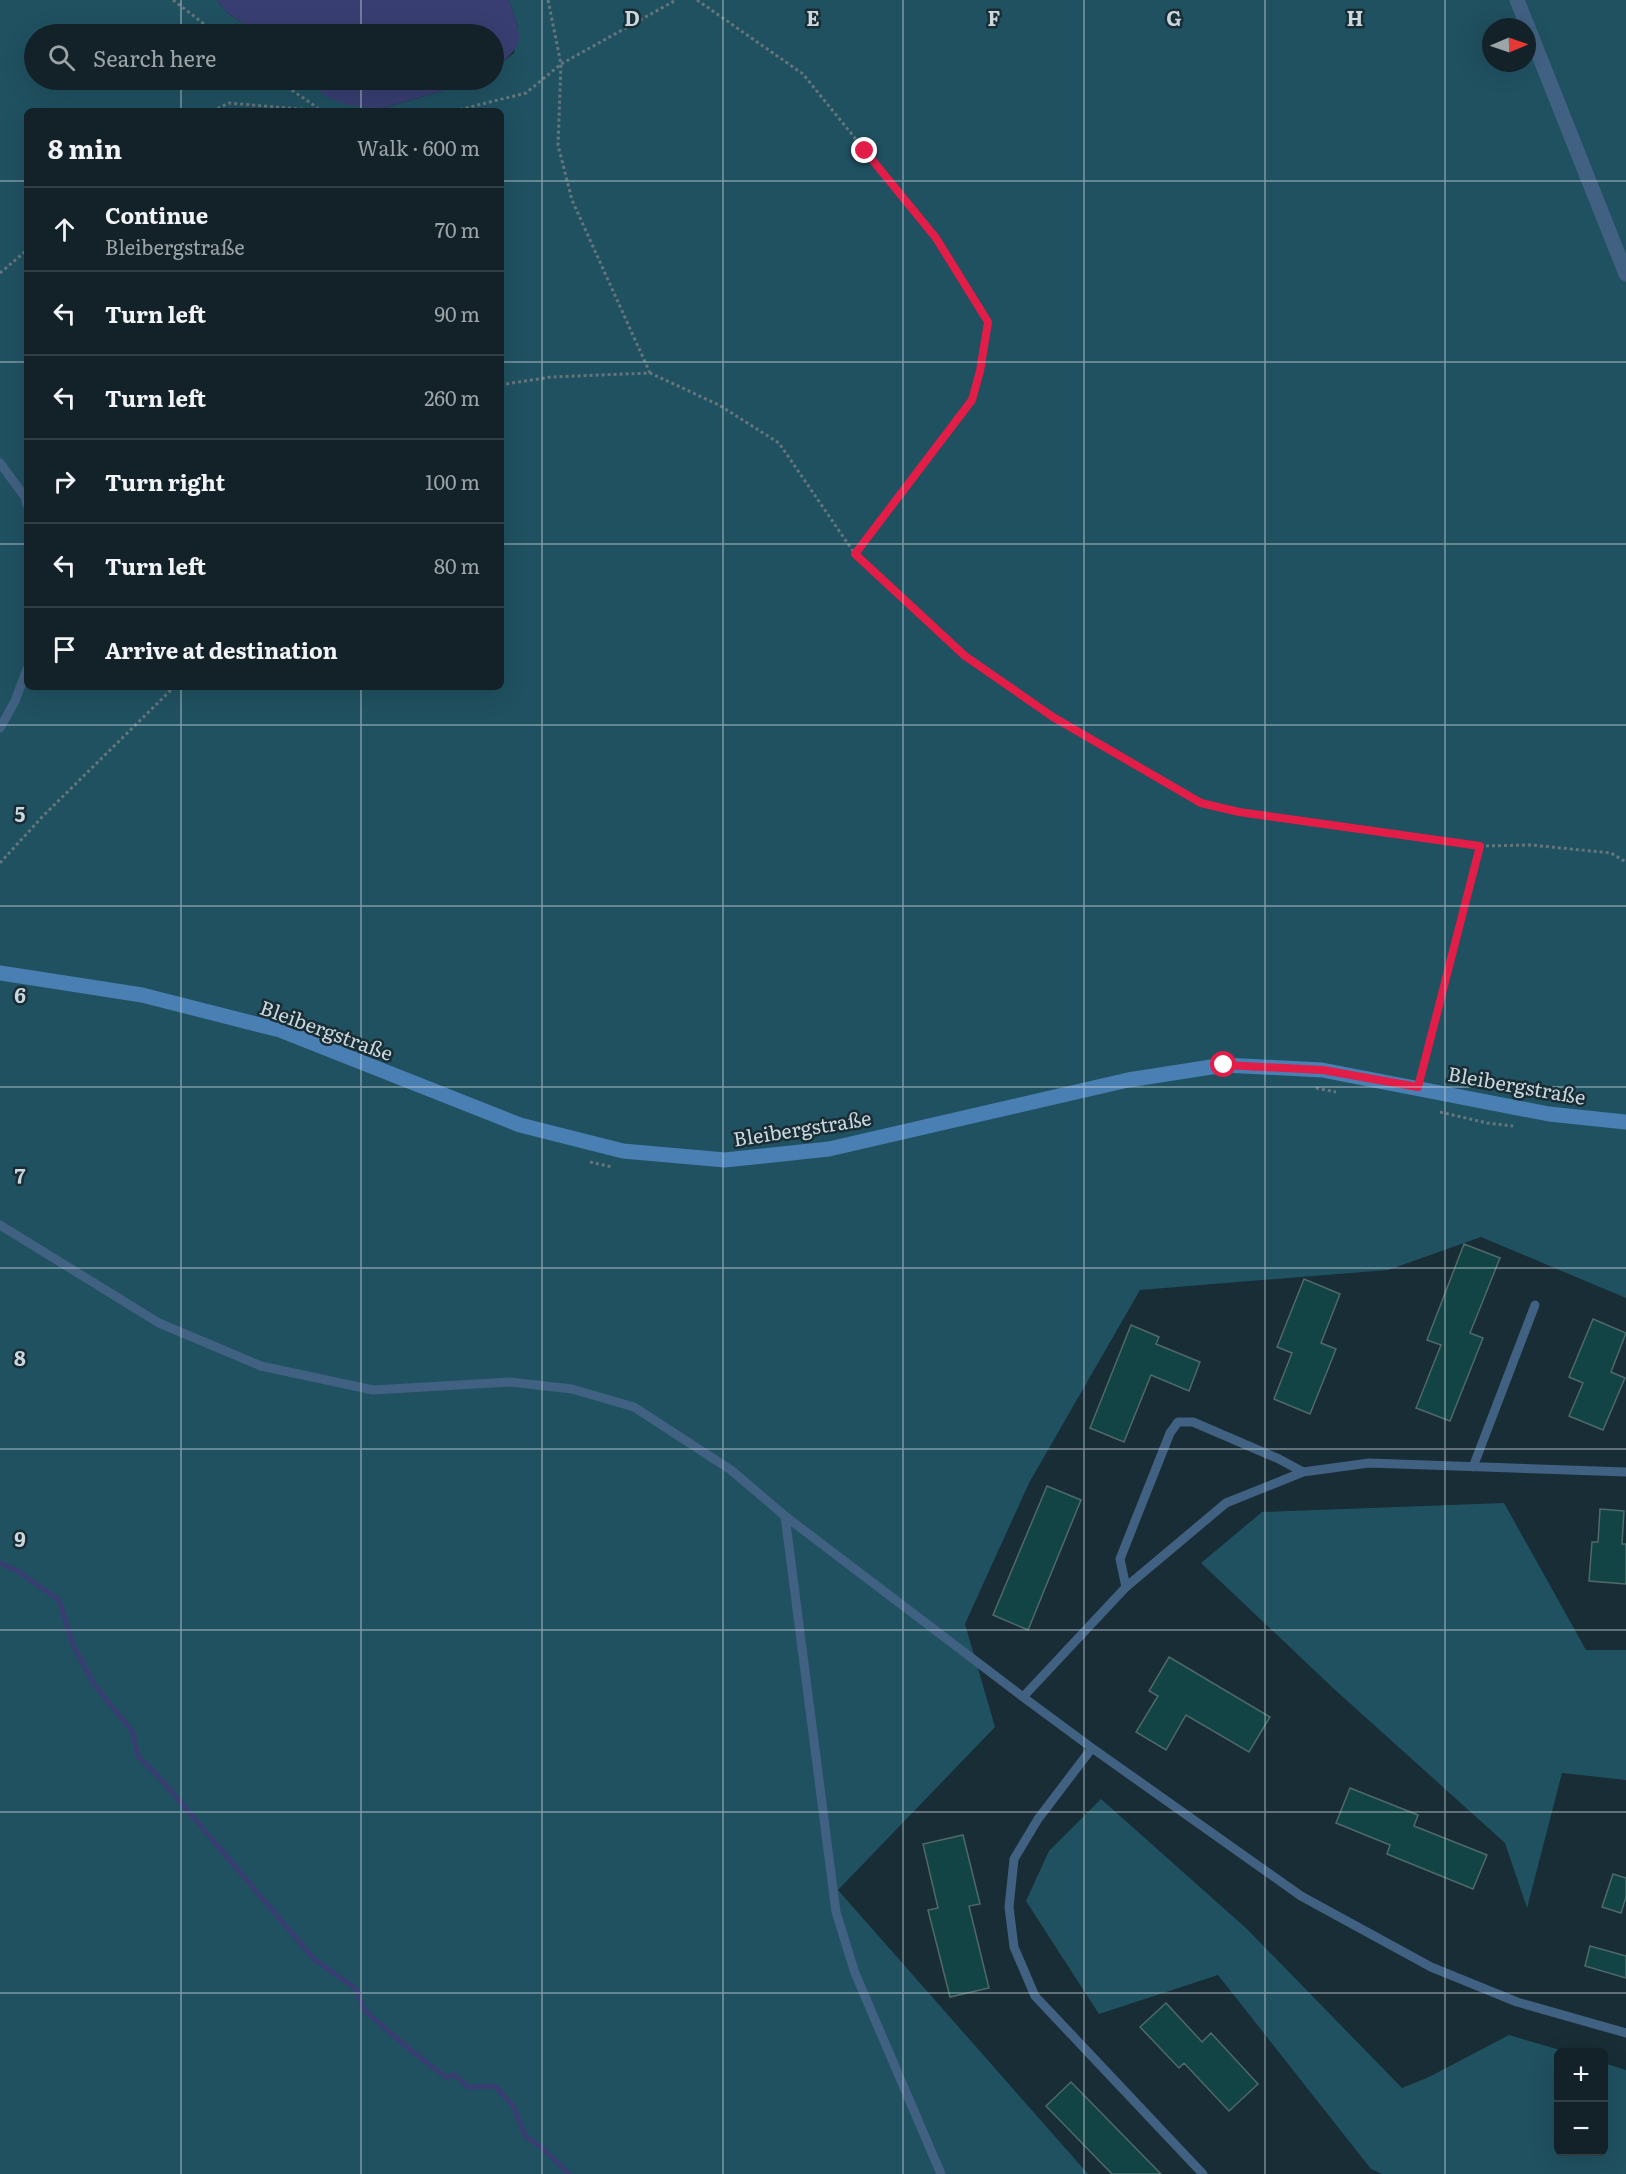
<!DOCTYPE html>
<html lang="en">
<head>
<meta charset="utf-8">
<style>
	body { margin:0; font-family:Literata,serif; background:#1f2f34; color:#f1f3f6 }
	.controls { position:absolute; right:18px; bottom:18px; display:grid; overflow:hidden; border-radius:9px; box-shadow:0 6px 24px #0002 }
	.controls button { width:54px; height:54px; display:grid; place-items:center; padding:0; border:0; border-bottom:2px solid #313f45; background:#122228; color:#f1f3f6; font:30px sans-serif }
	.compass { position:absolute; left:1482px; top:18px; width:54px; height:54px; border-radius:50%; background:#122228; box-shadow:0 6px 24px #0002; rotate:88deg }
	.stop { position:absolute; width:18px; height:18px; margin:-14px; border:4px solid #e11d48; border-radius:50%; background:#fff }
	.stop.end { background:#e11d48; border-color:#fff; box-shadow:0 2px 6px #0008 }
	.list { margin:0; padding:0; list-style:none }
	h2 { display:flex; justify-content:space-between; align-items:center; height:78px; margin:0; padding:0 24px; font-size:26px }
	h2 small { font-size:20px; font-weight:400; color:#9ca4a8 }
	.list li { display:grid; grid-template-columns:39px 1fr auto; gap:18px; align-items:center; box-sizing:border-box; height:84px; padding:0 24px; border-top:2px solid #313f45 }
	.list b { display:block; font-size:22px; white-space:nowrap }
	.list p { margin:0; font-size:20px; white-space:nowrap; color:#9ca4a8 }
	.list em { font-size:20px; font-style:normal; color:#9ca4a8 }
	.icon { flex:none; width:33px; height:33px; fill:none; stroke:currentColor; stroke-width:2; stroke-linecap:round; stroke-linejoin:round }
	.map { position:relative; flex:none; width:1626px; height:2174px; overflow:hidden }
	.search { position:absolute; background:#122228; box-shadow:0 6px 24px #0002; left:24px; top:24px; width:480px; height:66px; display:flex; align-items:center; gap:15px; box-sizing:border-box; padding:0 21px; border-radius:33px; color:#9ca4a8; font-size:22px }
	.panel { position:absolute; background:#122228; box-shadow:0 6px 24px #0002; left:24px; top:108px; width:480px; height:582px; border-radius:9px }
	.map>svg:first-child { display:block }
	.green { fill:#205161; fill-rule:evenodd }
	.water { fill:#383e71 }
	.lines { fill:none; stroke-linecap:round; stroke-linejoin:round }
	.stream { stroke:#383e71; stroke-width:5 }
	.building { fill:#124445; stroke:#4f6969; stroke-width:1.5 }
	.path { stroke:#64757c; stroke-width:3; stroke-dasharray:3 3; stroke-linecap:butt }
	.lane { stroke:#416182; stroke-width:9 }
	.street { stroke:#416182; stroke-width:15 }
	.secondary { stroke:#4a7fb3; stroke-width:15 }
	.route { stroke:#e11d48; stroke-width:8 }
	.grid { fill:none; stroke:#cbd7dc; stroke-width:1.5; stroke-opacity:0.55 }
	.labels { text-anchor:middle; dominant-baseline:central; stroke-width:5; stroke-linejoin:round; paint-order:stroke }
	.street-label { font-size:20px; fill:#cbd7dc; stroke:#182d35 }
	.grid-label { font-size:20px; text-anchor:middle; font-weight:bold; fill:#cbd7dc; stroke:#182d35; stroke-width:5; stroke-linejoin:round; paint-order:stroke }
</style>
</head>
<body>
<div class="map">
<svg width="1626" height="2174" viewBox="0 0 1626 2174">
	<rect width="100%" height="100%" fill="#182d35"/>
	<!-- green -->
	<path class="green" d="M0,0h217l10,13 34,21h-227v46h275l5,7 69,21 97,-28h14v-11l20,-16 4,-26 -9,-27h1117v1298l-145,-61 -93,33 -248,20 -111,193 -64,141 30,103 -157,163 250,284h-1088zM1491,27h36v36h-36zM27,111h474v576h-474z
		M1504,1503l82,147h40v130l-64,-7 -35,135 -22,-65 -172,-155 -132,-125 61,-51z
		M1101,1799l146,130 155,159 27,-11 80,-42 58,17h-9v100h46v-89l22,7v104h-244l-11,-5 -153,-194 -119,39 -73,-113 23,-50z"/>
	<!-- water -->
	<path class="water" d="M217,0h292c13,39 18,42 -15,69v-35h-233l-34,-21z
		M309,80h171l-97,28c-27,0 -58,-4 -74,-28z"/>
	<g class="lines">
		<!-- stream -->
		<path class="stream" d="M0,1563l19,9 40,28 14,45 21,39 38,47 6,25 21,21 155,182 42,30 8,21 45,39 37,28 9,-2 13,12 27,-1 19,21 11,29 17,12 27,26"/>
	</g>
	<!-- building -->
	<path class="building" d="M1464,1244l36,14 -30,75 13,5 -33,83 -34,-13 25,-63 -14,-5z
		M1304,1279l36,15 -19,49 15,6 -26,65 -36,-15 18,-46 -15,-6z
		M1593,1319l33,14 -15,39 14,6 -22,52 -34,-14 14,-33 -14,-6z
		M1131,1325l28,12 -3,7 44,18 -11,29 -38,-16 -27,67 -34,-14z
		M1047,1486l34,14 -53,130 -35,-15z
		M1600,1509l24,2 -2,33h4v40l-37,-3 3,-39h6z
		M1169,1657l101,60 -21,35 -63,-37 -20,35 -30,-18 22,-36 -9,-5z
		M1350,1788l68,27 -4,11 73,29 -14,34 -86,-35 3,-9 -54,-22z
		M963,1835l17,69 -11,2 20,82 -39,9 -22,-87 10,-2 -15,-64z
		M1613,1874l13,4v19l-5,16 -19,-6z
		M1590,1946l36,10v22l-41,-12z
		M1166,2003l36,39 9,-9 47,51 -29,27 -45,-48 -5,5 -39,-41z
		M1071,2082l90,92h-49l-66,-68z"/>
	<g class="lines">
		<!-- path -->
		<path class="path" d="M173,0l44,34
			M548,0l13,64 -3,81 14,55 78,173
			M697,0l106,74 133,164 52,84 -8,49 -8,29 -117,154
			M277,80l41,28
			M212,111l17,-8 95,8
			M454,111l72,-18 35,-29 115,-64
			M0,273l27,-23
			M501,387l5,-3 45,-7 99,-4 69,32 60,38 76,111 110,102 88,60 148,87 38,9 241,34 -59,228
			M1480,846l51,-1 80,8 15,9
			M0,863l42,-46 132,-130
			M1316,1088l20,4
			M1440,1112l47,11 26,3
			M590,1162l22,5"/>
		<!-- lane -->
		<path class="lane" d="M0,463l25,34 2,8
			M0,728l15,-27 12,-32
			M0,1225l159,98 102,43 112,24 137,-8 62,7 62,18 97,63 54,46 238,181
			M1473,1467l62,-162
			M1626,1472l-257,-9 -66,9 -77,31 -100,84 -103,110 69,51 209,148 130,71 86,35 109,31
			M785,1516l51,396 19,61 86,201
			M1126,1587l-6,-28 50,-126 8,-11h15l86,37 24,13
			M1092,1748l-54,71 -24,40 -5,48 5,40 21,49 168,178"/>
		<!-- street -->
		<path class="street" d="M1517,0l109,274"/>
		<!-- secondary -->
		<path class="secondary" d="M0,973l142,22 138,35 240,95 103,26 102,9 104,-11 299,-69 96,-15 98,5 227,44 77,8"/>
	</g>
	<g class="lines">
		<!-- route -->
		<path class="route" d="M865,151l71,87 52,84 -8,49 -8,29 -117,154 110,102 88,61 148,86 38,9 241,34 -62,241 -95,-17 -99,-5"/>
	</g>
	<!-- grid -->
	<path class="grid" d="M181,0v34M361,0v34M542,0v2174M723,0v2174M903,0v2174M1084,0v2174M1265,0v2174M1445,0v2174M181,80v31M361,80v31M0,181h27M501,181h1125M0,362h27M501,362h1125M0,544h27M501,544h1125M181,687v1487M361,687v1487M0,725h1626M0,906h1626M0,1087h1626M0,1268h1626M0,1449h1626M0,1630h1626M0,1812h1626M0,1993h1626"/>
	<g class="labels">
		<!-- street labels -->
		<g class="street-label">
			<text transform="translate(327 1029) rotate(20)">Bleibergstraße</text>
			<text transform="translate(1517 1084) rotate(10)">Bleibergstraße</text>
			<text transform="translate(802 1127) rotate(-9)">Bleibergstraße</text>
		</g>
	</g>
	<g class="grid-label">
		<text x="632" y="26">D</text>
		<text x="813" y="26">E</text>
		<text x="994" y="26">F</text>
		<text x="1174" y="26">G</text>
		<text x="1355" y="26">H</text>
		<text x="20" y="822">5</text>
		<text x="20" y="1003">6</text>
		<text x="20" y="1184">7</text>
		<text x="20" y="1366">8</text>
		<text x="20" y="1547">9</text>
	</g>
</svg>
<div class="controls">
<button>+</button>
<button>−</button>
</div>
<svg class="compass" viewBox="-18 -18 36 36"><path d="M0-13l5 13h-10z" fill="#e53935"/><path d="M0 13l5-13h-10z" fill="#9ca4a8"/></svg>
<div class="stop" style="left:1224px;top:1065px"></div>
<div class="stop end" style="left:865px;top:151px"></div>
<div class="search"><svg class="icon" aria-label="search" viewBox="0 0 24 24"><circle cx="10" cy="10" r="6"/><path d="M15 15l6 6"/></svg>Search here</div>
<section class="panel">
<h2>8 min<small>Walk · 600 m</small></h2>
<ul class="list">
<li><svg class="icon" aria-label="ahead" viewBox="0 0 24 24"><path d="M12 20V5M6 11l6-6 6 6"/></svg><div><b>Continue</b><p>Bleibergstraße</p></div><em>70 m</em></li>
<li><svg class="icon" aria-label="left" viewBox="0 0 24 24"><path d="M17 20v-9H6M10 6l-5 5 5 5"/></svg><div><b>Turn left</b></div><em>90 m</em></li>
<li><svg class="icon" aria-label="left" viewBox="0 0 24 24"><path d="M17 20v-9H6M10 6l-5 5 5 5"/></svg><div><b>Turn left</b></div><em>260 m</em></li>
<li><svg class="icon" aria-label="right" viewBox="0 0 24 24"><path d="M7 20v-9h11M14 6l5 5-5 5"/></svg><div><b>Turn right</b></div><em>100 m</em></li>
<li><svg class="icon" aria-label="left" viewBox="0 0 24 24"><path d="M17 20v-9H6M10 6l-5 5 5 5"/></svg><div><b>Turn left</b></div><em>80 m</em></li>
<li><svg class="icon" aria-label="arrive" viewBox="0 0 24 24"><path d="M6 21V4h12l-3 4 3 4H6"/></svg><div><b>Arrive at destination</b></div></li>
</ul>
</section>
</div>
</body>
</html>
